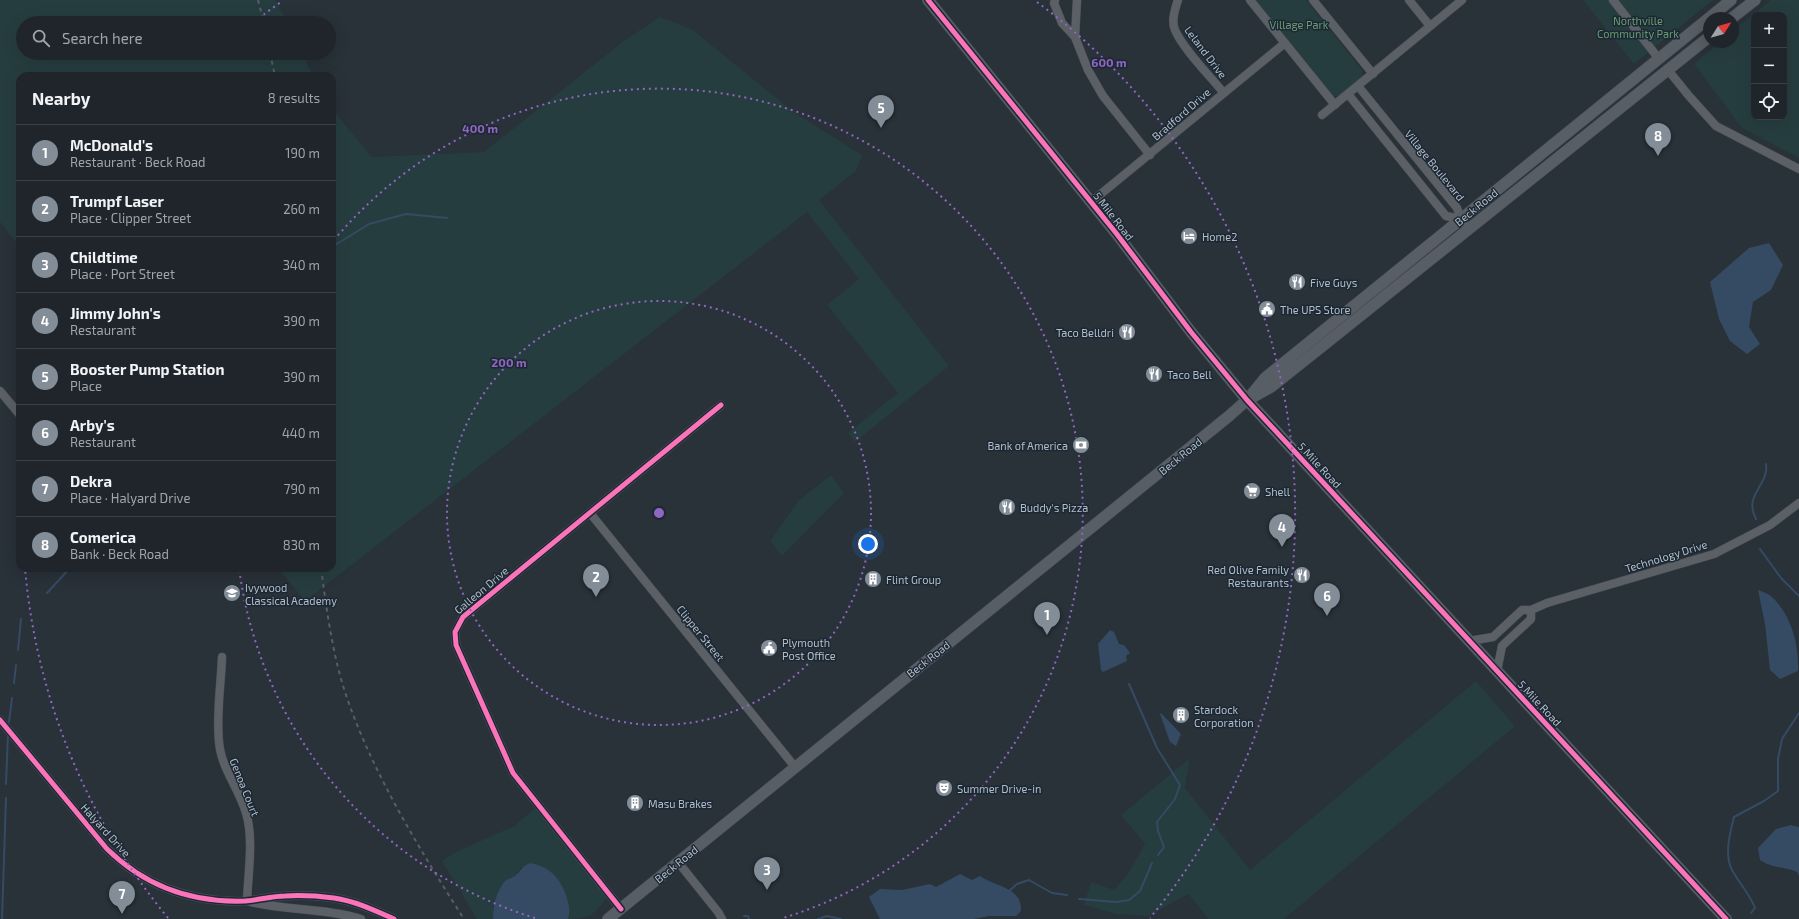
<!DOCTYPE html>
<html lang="en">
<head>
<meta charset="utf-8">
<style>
	body { margin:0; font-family:"Exo 2",sans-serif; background:#2c3137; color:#f1f3f6 }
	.controls { position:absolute; right:12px; top:12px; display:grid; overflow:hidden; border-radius:8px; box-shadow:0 4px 16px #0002 }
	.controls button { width:36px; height:36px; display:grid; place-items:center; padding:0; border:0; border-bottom:1px solid #3c4247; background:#1f252b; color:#f1f3f6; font:20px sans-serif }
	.compass { position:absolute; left:1703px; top:12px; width:36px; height:36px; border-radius:50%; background:#1f252b; box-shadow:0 4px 16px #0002; rotate:53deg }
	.you { position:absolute; left:868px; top:544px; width:14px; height:14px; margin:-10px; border:3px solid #fff; border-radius:50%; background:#1a73e8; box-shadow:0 0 0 6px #1a73e833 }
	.badge { display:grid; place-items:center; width:26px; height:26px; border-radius:50%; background:#838d97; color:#fff; font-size:13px; font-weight:700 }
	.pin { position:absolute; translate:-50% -33px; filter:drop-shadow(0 1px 2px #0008) }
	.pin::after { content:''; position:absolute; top:21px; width:14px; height:12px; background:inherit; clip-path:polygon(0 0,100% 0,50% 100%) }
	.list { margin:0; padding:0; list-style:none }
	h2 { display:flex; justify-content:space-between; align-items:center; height:52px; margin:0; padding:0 16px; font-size:17px }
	h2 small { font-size:13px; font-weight:400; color:#a1a5a9 }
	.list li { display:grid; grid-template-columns:26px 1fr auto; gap:12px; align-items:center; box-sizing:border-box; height:56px; padding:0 16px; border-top:1px solid #3c4247 }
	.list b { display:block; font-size:15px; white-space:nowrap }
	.list p { margin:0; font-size:13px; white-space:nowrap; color:#a1a5a9 }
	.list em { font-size:13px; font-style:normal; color:#a1a5a9 }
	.icon { flex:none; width:22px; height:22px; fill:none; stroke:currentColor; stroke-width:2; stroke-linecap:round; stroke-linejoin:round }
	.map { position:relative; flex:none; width:1799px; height:919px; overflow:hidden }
	.search { position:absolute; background:#1f252b; box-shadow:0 4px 16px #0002; left:16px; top:16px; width:320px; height:44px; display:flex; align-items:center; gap:10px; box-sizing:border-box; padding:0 14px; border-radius:22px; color:#a1a5a9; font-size:15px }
	.panel { position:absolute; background:#1f252b; box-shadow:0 4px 16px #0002; left:16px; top:72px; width:320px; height:500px; border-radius:12px }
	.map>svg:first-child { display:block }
	.green { fill:#263d3f; fill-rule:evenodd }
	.water { fill:#354b63 }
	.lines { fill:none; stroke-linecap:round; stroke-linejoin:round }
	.stream { stroke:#354b63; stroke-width:2 }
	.street-casing { stroke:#484d53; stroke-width:9 }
	.secondary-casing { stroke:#484d53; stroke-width:12 }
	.street { stroke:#5a6066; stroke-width:8 }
	.secondary { stroke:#585e65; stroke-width:11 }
	.rail { stroke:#585e64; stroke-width:2; stroke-dasharray:4 4; stroke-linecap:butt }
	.cycleway-casing { stroke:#1c2834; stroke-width:8 }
	.cycleway { stroke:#fb73b8; stroke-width:5 }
	.ring { fill:none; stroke:#9166c3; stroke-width:2; stroke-dasharray:2 4 }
	.labels { text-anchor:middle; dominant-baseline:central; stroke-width:3; stroke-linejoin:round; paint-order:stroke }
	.park-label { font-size:11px; fill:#699c71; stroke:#1c2834 }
	.street-label { font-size:11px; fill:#b3beca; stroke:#1c2834 }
	.poi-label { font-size:11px; fill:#b3beca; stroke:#1c2834; text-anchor:start }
	.centre { fill:#9166c3; stroke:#1c2834; stroke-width:2 }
	.ring-label { font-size:12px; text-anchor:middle; font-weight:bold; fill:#9166c3; stroke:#1c2834; stroke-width:3; stroke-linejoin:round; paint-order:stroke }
</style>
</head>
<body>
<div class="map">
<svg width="1799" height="919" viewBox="0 0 1799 919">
	<rect width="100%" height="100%" fill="#293139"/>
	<!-- green -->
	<path class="green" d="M0,0h276l11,23h-264v30h279l11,23h-293v171l-20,-25z
		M1254,0h52l56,70v8l-23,18h-8z
		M1583,0h130l-79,64z
		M1771,0h28v158l-57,-30 -48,-64 26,-22h13v-11zM1754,15h30v102h-30z
		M660,17l33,13 99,81 70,44 -6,16 -37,29 130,166 -94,76 -7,-9 50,-40 -71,-88 32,-26 -52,-67 -502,389 -27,-33h54v-459l40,48 112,-5 141,-112z
		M831,475l13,18 -62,63 -12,-15 28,-40z
		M1476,681l39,45 -231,193h-75l-21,-25 -39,22 -33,-2 -32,-9 7,-23 23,8 14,-16 17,-30 -24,-29 69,-57 -5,30 65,82z
		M538,806l71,87c-11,20 -19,26 -41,26l2,-5 -48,-47 -6,8 -10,5 -13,27v12h-16l-35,-58 14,-9 58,-26z"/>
	<!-- water -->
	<path class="water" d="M1769,243l14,22 -12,25 -18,12 -4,25 11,17 -13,10 -17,-13 -11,-22 -9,-37 39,-34z
		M1758,590c5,2 11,4 14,7 20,19 27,48 26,74l-18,8 -10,-9 -5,-46z
		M1110,630l4,2 5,12 5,1 6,8 -4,3 1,5 -24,11 -2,-2 -3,-26z
		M1161,713l20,21 -5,12 -6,-4 -10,-28z
		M1791,825l8,2v49l-2,-4c-12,-5 -26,-4 -37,-12l-2,-12 18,-19z
		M530,863c8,2 16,4 22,10 11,9 21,34 16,46h-75c0,-13 3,-27 12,-38 3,-3 8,-3 11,-6 6,-5 5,-8 14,-12z
		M960,874l12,6 8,-4c16,11 42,11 41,35l-5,5h-27l-15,3h-94l-11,-22 11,-8 22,1 28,-6 6,3z"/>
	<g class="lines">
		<!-- stream -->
		<path class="stream" d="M332,247l37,-23 37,-10 41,4
			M1756,519c-13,-25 13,-33 10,-55
			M1760,549l21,29 18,18
			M47,593l23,-25
			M18,650l3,-31
			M14,683l2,-18
			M1129,684l28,64 23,37 -5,14 -18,23 1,9 6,16 -6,8
			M9,722l3,-24
			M6,784l2,-50
			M1008,892l9,-8 12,-4 23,13 15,2
			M1079,899l37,3 13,-2 11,-9 12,-28
			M1751,913l4,-5c-5,-14 -16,-25 -23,-38 -8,-16 -2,-37 2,-53l30,-16 14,-10v-32l4,-20 17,-26
			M744,916h4l1,3
			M2,919l4,-121
			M818,919l9,-3 14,3"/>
		<!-- street casing -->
		<g class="street-casing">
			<path id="street" d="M1055,0l-1,3 8,20 13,14
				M1077,0l-2,37 13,33 15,26 47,59
				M1178,0c-3,9 -7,21 -3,30 8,19 35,46 48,62
				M1250,0l85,105
				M1313,0l60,74
				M1409,0l21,26
				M1613,0l46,59
				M1668,70l21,26 27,30 83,43
				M1358,86l99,122 4,11 8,10
				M1348,94l98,122 15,3
				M1322,115l140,-115
				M1091,202l194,-159
				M0,391l20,24
				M590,513l205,254
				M1531,610l16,-7 167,-49 56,-29 29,-22
				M1469,641l24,-4 29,-27h9v9l-29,27 -5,25
				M222,657c-1,28 -6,58 -3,85 2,26 20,46 27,71 8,25 2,61 1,88
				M0,720l107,129c38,37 85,54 138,52 14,-1 27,-5 40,-5 16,-1 33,0 49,2 21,3 40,12 60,21
				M678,862l40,50 4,7
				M251,902c37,9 74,6 110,17
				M621,909l-108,-136 -57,-128 -1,-13 8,-15 258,-212"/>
		</g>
		<!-- secondary casing -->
		<g class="secondary-casing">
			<path id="secondary" d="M928,0l188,233 75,99 56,68 479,519
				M1709,18l22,-18
				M1732,18l23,-18
				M1253,397l18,-10 49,-39 389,-311
				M608,919l621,-503 18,-16 18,-22 444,-360"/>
		</g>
		<!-- street -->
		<use href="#street" class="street"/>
		<!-- secondary -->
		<use href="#secondary" class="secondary"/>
		<!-- rail -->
		<path class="rail" d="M258,0l6,23
			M270,53l5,23
			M321,568c5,37 10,75 20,111 24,82 77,168 123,240"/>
		<!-- cycleway casing -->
		<g class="cycleway-casing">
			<path id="cycleway" d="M928,0l188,233 75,99 56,68 479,519
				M0,720l107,129c38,37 85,54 138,52 14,-1 27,-5 40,-5 16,-1 33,0 49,2 21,3 40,12 60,21
				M621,909l-108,-136 -57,-128 -1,-13 8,-15 258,-212"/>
		</g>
		<!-- cycleway -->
		<use href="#cycleway" class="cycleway"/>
	</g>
	<!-- distance rings -->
	<g class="ring">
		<circle cx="659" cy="513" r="212"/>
		<path d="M535 918A424 424 0 0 1 239 568M334 240A424 424 0 1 1 783 918"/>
		<path d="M168 918A636 636 0 0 1 25 568M254 22A636 636 0 0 1 281 2M1037 2A636 636 0 0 1 1150 918"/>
	</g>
	<!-- icons -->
	<defs>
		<g id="hotel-disc" transform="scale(0.9)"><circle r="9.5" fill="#838d97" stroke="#1c2834"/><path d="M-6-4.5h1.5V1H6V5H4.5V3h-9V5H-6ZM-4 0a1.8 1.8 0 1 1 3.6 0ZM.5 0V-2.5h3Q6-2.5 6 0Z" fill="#fff"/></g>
		<g id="restaurant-disc" transform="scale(0.9)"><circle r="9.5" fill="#838d97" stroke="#1c2834"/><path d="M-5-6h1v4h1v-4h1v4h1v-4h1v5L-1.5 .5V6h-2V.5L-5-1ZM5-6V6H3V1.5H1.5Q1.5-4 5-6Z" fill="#fff"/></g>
		<g id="civic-disc" transform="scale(0.9)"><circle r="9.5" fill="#838d97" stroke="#1c2834"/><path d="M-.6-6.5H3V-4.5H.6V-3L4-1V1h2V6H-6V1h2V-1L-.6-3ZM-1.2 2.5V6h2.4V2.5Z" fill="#fff"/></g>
		<g id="bank-disc" transform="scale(0.9)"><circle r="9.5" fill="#838d97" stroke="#1c2834"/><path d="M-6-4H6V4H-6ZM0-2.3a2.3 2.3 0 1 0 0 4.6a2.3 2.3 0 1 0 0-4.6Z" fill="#fff"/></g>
		<g id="supermarket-disc" transform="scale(0.9)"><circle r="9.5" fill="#838d97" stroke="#1c2834"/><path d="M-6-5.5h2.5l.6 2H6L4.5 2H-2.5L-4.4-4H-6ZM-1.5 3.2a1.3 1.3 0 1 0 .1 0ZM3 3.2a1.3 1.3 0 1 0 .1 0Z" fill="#fff"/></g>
		<g id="building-disc" transform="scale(0.9)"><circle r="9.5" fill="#838d97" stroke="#1c2834"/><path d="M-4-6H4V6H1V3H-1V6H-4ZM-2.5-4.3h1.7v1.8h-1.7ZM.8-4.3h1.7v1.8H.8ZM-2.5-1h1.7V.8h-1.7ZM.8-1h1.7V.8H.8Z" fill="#fff"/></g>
		<g id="school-disc" transform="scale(0.9)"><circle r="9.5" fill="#838d97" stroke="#1c2834"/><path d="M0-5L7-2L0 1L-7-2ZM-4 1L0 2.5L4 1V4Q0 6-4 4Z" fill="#fff"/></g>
		<g id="theatre-disc" transform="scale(0.9)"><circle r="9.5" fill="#838d97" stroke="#1c2834"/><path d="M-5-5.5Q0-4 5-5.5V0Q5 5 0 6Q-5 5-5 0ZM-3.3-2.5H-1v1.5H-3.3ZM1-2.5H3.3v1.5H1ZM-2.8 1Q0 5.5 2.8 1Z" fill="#fff"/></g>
	</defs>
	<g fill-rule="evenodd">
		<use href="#hotel-disc" x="1189" y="236"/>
		<use href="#restaurant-disc" x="1297" y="282"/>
		<use href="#civic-disc" x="1267" y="309"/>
		<use href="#restaurant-disc" x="1127" y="332"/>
		<use href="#restaurant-disc" x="1154" y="374"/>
		<use href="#bank-disc" x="1081" y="445"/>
		<use href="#supermarket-disc" x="1252" y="491"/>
		<use href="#restaurant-disc" x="1007" y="507"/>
		<use href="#restaurant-disc" x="1302" y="575"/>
		<use href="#building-disc" x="873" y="579"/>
		<use href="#school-disc" x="232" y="593"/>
		<use href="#civic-disc" x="769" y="648"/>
		<use href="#building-disc" x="1181" y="715"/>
		<use href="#theatre-disc" x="944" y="788"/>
		<use href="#building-disc" x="635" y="803"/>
	</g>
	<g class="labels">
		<!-- park labels -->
		<g class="park-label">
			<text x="1638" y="20">Northville<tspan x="1638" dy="13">Community Park</tspan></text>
			<text x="1299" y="24">Village Park</text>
		</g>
		<!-- street labels -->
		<g class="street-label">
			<text transform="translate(1206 52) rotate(53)">Leland Drive</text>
			<text transform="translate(1181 114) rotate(-41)">Bradford Drive</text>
			<text transform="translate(1435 165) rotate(51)">Village Boulevard</text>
			<text transform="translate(1476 207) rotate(-39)">Beck Road</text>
			<text transform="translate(1114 216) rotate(52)">5 Mile Road</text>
			<text transform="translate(1180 456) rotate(-39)">Beck Road</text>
			<text transform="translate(1320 465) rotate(47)">5 Mile Road</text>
			<text transform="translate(1666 556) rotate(-17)">Technology Drive</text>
			<text transform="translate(481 590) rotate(-40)">Galleon Drive</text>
			<text transform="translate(701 633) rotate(51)">Clipper Street</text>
			<text transform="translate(928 659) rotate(-38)">Beck Road</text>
			<text transform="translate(1540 703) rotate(47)">5 Mile Road</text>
			<text transform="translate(245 787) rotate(68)">Genoa Court</text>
			<text transform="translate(106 830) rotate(48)">Halyard Drive</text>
			<text transform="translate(676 864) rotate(-39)">Beck Road</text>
		</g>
		<!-- poi labels -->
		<g class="poi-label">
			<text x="1202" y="236">Home2</text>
			<text x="1310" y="282">Five Guys</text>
			<text x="1280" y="309">The UPS Store</text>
			<text x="1114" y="332" text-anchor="end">Taco Belldri</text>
			<text x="1167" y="374">Taco Bell</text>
			<text x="1068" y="445" text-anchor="end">Bank of America</text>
			<text x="1265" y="491">Shell</text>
			<text x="1020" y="507">Buddy's Pizza</text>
			<text x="1289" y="569" text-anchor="end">Red Olive Family<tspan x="1289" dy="13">Restaurants</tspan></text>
			<text x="886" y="579">Flint Group</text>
			<text x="245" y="587">Ivywood<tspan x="245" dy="13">Classical Academy</tspan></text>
			<text x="782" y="642">Plymouth<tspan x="782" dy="13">Post Office</tspan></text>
			<text x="1194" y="709">Stardock<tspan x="1194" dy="13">Corporation</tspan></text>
			<text x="957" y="788">Summer Drive-in</text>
			<text x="648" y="803">Masu Brakes</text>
		</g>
	</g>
	<circle cx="659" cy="513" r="6" class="centre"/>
	<g class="ring-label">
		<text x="1109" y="67">600 m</text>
		<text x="480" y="133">400 m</text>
		<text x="509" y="367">200 m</text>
	</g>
</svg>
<div class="controls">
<button>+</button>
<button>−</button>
<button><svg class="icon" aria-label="locate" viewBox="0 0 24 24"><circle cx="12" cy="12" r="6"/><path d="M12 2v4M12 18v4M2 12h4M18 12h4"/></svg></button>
</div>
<svg class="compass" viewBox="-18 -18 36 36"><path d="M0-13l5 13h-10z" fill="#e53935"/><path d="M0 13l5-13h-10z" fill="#a1a5a9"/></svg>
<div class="you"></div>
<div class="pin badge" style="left:1047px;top:635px">1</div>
<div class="pin badge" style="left:596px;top:597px">2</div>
<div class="pin badge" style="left:767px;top:890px">3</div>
<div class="pin badge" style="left:1282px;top:547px">4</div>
<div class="pin badge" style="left:881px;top:128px">5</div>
<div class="pin badge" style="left:1327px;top:616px">6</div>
<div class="pin badge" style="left:122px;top:914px">7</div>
<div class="pin badge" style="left:1658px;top:156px">8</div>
<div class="search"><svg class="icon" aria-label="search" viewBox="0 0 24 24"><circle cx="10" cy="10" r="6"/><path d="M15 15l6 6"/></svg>Search here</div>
<section class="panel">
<h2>Nearby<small>8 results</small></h2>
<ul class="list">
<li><span class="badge">1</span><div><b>McDonald's</b><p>Restaurant · Beck Road</p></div><em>190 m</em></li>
<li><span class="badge">2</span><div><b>Trumpf Laser</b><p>Place · Clipper Street</p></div><em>260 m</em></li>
<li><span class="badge">3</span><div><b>Childtime</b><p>Place · Port Street</p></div><em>340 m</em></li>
<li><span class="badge">4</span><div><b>Jimmy John's</b><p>Restaurant</p></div><em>390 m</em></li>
<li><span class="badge">5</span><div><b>Booster Pump Station</b><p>Place</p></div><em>390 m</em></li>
<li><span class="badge">6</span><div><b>Arby's</b><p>Restaurant</p></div><em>440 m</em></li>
<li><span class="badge">7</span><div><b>Dekra</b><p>Place · Halyard Drive</p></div><em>790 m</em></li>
<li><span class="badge">8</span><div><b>Comerica</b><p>Bank · Beck Road</p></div><em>830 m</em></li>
</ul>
</section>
</div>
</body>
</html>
